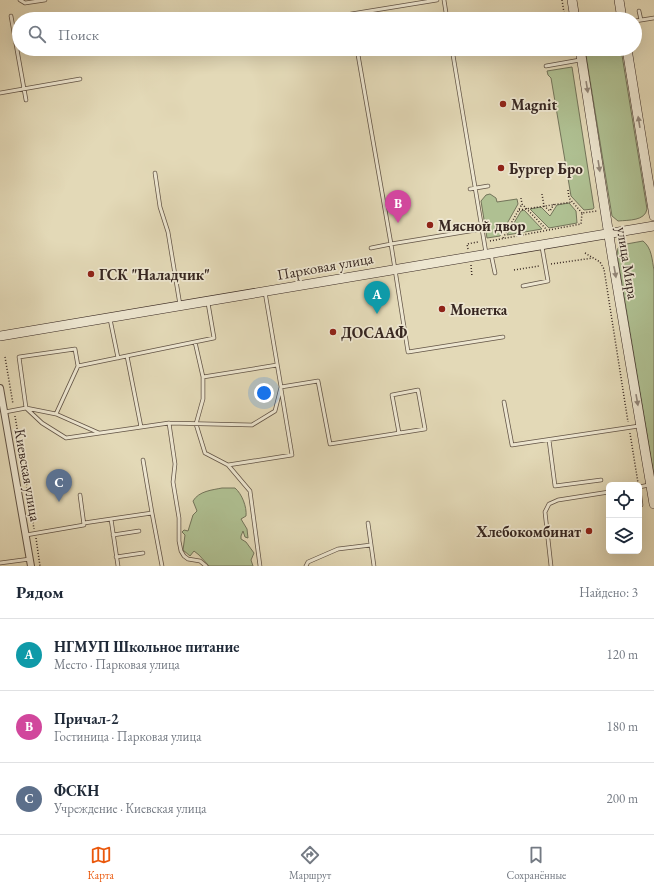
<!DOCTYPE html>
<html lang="ru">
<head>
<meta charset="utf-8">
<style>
	body { margin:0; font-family:"EB Garamond",serif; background:#f6f6f7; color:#1f2937 }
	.controls { position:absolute; right:12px; bottom:12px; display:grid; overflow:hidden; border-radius:6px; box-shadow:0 4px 16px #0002 }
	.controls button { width:36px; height:36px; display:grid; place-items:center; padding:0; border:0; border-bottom:1px solid #e0e1e3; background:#fff; color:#1f2937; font:20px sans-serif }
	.you { position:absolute; left:264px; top:393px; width:14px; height:14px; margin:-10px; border:3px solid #fff; border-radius:50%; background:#1a73e8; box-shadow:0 0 0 6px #1a73e833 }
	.badge { display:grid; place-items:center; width:26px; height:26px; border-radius:50%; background:#ea580c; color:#fff; font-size:13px; font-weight:700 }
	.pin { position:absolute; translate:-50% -33px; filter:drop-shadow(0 1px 2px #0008) }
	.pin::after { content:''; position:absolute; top:21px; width:14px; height:12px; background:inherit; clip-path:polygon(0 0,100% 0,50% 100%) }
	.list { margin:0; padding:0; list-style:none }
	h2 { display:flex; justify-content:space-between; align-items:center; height:52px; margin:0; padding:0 16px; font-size:17px }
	h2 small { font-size:13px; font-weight:400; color:#747a83 }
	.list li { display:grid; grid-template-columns:26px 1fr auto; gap:12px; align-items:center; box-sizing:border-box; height:72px; padding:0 16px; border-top:1px solid #e0e1e3 }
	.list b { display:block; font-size:15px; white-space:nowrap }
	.list p { margin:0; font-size:13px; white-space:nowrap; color:#747a83 }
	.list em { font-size:13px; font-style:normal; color:#747a83 }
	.icon { flex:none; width:22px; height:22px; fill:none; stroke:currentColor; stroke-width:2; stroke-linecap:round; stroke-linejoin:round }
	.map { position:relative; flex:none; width:654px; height:566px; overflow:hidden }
	.search { position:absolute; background:#fff; box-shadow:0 4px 16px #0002; left:12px; right:12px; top:12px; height:44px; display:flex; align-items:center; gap:10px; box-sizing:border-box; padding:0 14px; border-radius:22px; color:#747a83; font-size:15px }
	.sheet { height:268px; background:#fff }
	nav { display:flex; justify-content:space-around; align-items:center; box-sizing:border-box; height:56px; border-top:1px solid #e0e1e3; background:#fff; font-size:11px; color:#747a83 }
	nav a { display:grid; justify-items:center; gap:2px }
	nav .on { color:#ea580c }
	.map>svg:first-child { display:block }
	.green { fill:#afc092; stroke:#73745a }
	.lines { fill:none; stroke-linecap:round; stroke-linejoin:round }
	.lane-casing { stroke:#625446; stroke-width:4.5 }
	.street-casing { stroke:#625446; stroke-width:8 }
	.secondary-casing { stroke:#372721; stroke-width:10 }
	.path { stroke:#372721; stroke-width:1.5; stroke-dasharray:1 2; stroke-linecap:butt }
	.lane { stroke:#ede6d0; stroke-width:3 }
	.street { stroke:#ede6d0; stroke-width:6 }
	.secondary { stroke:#ede6d0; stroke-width:9 }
	.oneway { fill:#928678 }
	.poi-dot { fill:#8f2418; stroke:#ede6d0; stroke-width:1.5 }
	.labels { text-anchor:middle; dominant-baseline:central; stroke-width:3.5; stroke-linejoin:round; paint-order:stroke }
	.poi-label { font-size:15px; font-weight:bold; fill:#372721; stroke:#ede6d0; text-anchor:start }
	.street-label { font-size:15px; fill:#372721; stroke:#ede6d0 }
</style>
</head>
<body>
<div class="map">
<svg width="654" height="566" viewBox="0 0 654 566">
	<rect width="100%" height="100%" fill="#e3d9b7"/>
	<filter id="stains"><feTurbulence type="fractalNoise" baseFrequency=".005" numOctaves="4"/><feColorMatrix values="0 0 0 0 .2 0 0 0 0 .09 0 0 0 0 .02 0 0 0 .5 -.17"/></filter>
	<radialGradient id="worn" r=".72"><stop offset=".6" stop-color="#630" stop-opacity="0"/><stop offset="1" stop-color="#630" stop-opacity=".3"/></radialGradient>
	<!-- green -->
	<path class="green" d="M585,49h36l26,160c-2,12 -18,11 -29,12l-6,-5z
		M572,67l22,141 -1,1 -9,1 -13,-14 -20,-118 -3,-3 -1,-4z
		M490,194l6,4 1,4 20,-3 1,5 -18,32 -13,2 -6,-37 5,-6z
		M569,203l7,8 1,12 -28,5 -19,-19 11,-2 9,9 7,-11z
		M524,210l18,19 -35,6 14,-24z
		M643,241c9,7 9,19 11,29v205l-37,-221 1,-6 3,-3z
		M222,488h13c7,6 12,19 11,28l-5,3 6,10 1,9 -3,-1 -2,-6 -2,5v3l5,3 8,11 -3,7 2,6h-44l-10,-11 -5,-4 -4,5 -7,-6 2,-15 -3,-3 2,-2 4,1 5,-16 4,-4 -4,-10c6,-10 19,-11 29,-13z"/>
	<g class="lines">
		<!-- lane casing -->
		<g class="lane-casing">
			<path id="lane" d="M20,0l5,3 20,-3
				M444,0l3,19
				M639,11l2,9
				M11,16l15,84
				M352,19l-1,-5 86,-14
				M589,19l32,-5
				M635,21l19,-3
				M357,49l34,195 -20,4
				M452,49l34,204
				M546,66l34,-6
				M0,93l80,-14
				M155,173l5,34 8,25 12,73
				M470,189l18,-3
				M482,229l-91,15 17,108 95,-15
				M491,254l4,19
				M523,286l25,-5 -6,-34
				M265,292l16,95 37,-6 12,63 95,-15 -7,-39 -26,5 7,38
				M110,319l8,39
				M195,342l8,35 74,-12
				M127,356l14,71
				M78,366l136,-28 -6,-35
				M203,377v22l-7,25 9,29 23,12 22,26 10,75
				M504,402l8,43 127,-19
				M5,412l21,-4 30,6
				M169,423l6,41 -2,18 6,36v23l2,10 3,5 4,3 12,2 6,5
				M99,433l-43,-19 22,-48 -3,-17 -56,8 7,51 16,15 24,15 103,-15 83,2 23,-14 6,-24
				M549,440l6,46 46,-6
				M143,460l9,53
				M228,465l64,-10 -11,-66
				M639,487l10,-2
				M639,489l2,16
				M111,519l41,-6 10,53
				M84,523l27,-4 7,47
				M368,523l6,43
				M26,535l58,-10 -4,-30
				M113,535l26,-4
				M116,557l27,-4
				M0,563l30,-4
				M306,566l2,-4 30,-13 33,-4
				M551,566l-6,-54 4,-8 9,-4 51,-8"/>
		</g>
		<!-- street casing -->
		<g class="street-casing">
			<path id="street" d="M0,388l31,178"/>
		</g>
		<!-- secondary casing -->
		<g class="secondary-casing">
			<path id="secondary" d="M572,0l3,19
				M619,0l3,19
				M580,49l32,206 42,249
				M627,49l27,167
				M0,336l654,-110"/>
		</g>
		<!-- path -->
		<path class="path" d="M562,0l3,19
			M570,49l2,6
			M568,190l1,8 13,15
			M542,194l2,12 6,5 4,-7
			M521,198l1,6 25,26
			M519,210l53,-8
			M503,238l19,-34
			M490,241l91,-17 1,-11 15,-2
			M468,249l-1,-5 11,-2
			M585,253l15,9 4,7 24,153
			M551,264l42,-6
			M471,265l1,12
			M514,270l25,-4
			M5,357l8,47
			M15,416l19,113
			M630,433l8,50
			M36,538l4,28"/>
		<!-- lane -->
		<use href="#lane" class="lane"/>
		<!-- street -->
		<use href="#street" class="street"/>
		<!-- secondary -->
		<use href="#secondary" class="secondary"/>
	</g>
	<!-- one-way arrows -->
	<defs><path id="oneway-solid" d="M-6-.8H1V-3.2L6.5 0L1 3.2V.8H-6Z"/></defs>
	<g class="oneway">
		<use href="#oneway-solid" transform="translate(587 87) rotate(81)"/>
		<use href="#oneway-solid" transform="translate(639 122) rotate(-99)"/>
		<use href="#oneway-solid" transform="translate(599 166) rotate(81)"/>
		<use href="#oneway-solid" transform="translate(615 272) rotate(80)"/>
		<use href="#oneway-solid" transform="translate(637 400) rotate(80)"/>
	</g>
	<!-- markers -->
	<g class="poi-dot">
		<circle cx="503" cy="104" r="4"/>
		<circle cx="501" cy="168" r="4"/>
		<circle cx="430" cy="225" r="4"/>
		<circle cx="91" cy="274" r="4"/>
		<circle cx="442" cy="309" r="4"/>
		<circle cx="333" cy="332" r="4"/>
		<circle cx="589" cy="531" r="4"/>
	</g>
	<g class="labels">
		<!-- poi labels -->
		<g class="poi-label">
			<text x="511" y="104">Magnit</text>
			<text x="509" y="168">Бургер Бро</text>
			<text x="438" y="225">Мясной двор</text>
			<text x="99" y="274">ГСК "Наладчик"</text>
			<text x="450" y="309">Монетка</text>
			<text x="341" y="332">ДОСААФ</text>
			<text x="581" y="531" text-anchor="end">Хлебокомбинат</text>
		</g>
		<!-- street labels -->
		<g class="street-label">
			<text transform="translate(628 263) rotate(81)">улица Мира</text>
			<text transform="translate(325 266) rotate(-10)">Парковая улица</text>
			<text transform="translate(28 475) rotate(80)">Киевская улица</text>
		</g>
	</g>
	<rect width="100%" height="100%" filter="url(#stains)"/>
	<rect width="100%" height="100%" fill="url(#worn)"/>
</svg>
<div class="controls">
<button><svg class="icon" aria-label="locate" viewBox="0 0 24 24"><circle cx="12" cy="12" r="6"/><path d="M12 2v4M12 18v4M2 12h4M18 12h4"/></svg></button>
<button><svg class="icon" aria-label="layers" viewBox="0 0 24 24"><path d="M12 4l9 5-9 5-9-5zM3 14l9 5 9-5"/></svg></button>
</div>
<div class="you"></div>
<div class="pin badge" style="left:377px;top:314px;background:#0f9aa8">A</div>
<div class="pin badge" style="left:398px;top:223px;background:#d1479c">B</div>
<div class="pin badge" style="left:59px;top:502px;background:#5c6f8a">C</div>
<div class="search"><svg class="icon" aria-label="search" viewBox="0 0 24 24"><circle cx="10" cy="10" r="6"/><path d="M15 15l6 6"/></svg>Поиск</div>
</div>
<section class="sheet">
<h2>Рядом<small>Найдено: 3</small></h2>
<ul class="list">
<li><span class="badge" style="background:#0f9aa8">A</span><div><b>НГМУП Школьное питание</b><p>Место · Парковая улица</p></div><em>120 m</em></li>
<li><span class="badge" style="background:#d1479c">B</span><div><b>Причал-2</b><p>Гостиница · Парковая улица</p></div><em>180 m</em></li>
<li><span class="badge" style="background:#5c6f8a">C</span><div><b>ФСКН</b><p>Учреждение · Киевская улица</p></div><em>200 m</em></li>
</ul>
</section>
<nav>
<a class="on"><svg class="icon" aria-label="map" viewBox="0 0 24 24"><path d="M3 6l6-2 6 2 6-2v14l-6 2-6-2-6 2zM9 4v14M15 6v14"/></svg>Карта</a>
<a><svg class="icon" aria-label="directions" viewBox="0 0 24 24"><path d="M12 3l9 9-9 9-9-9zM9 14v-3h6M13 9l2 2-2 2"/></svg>Маршрут</a>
<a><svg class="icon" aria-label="saved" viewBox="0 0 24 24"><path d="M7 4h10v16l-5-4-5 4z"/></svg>Сохранённые</a>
</nav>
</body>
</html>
